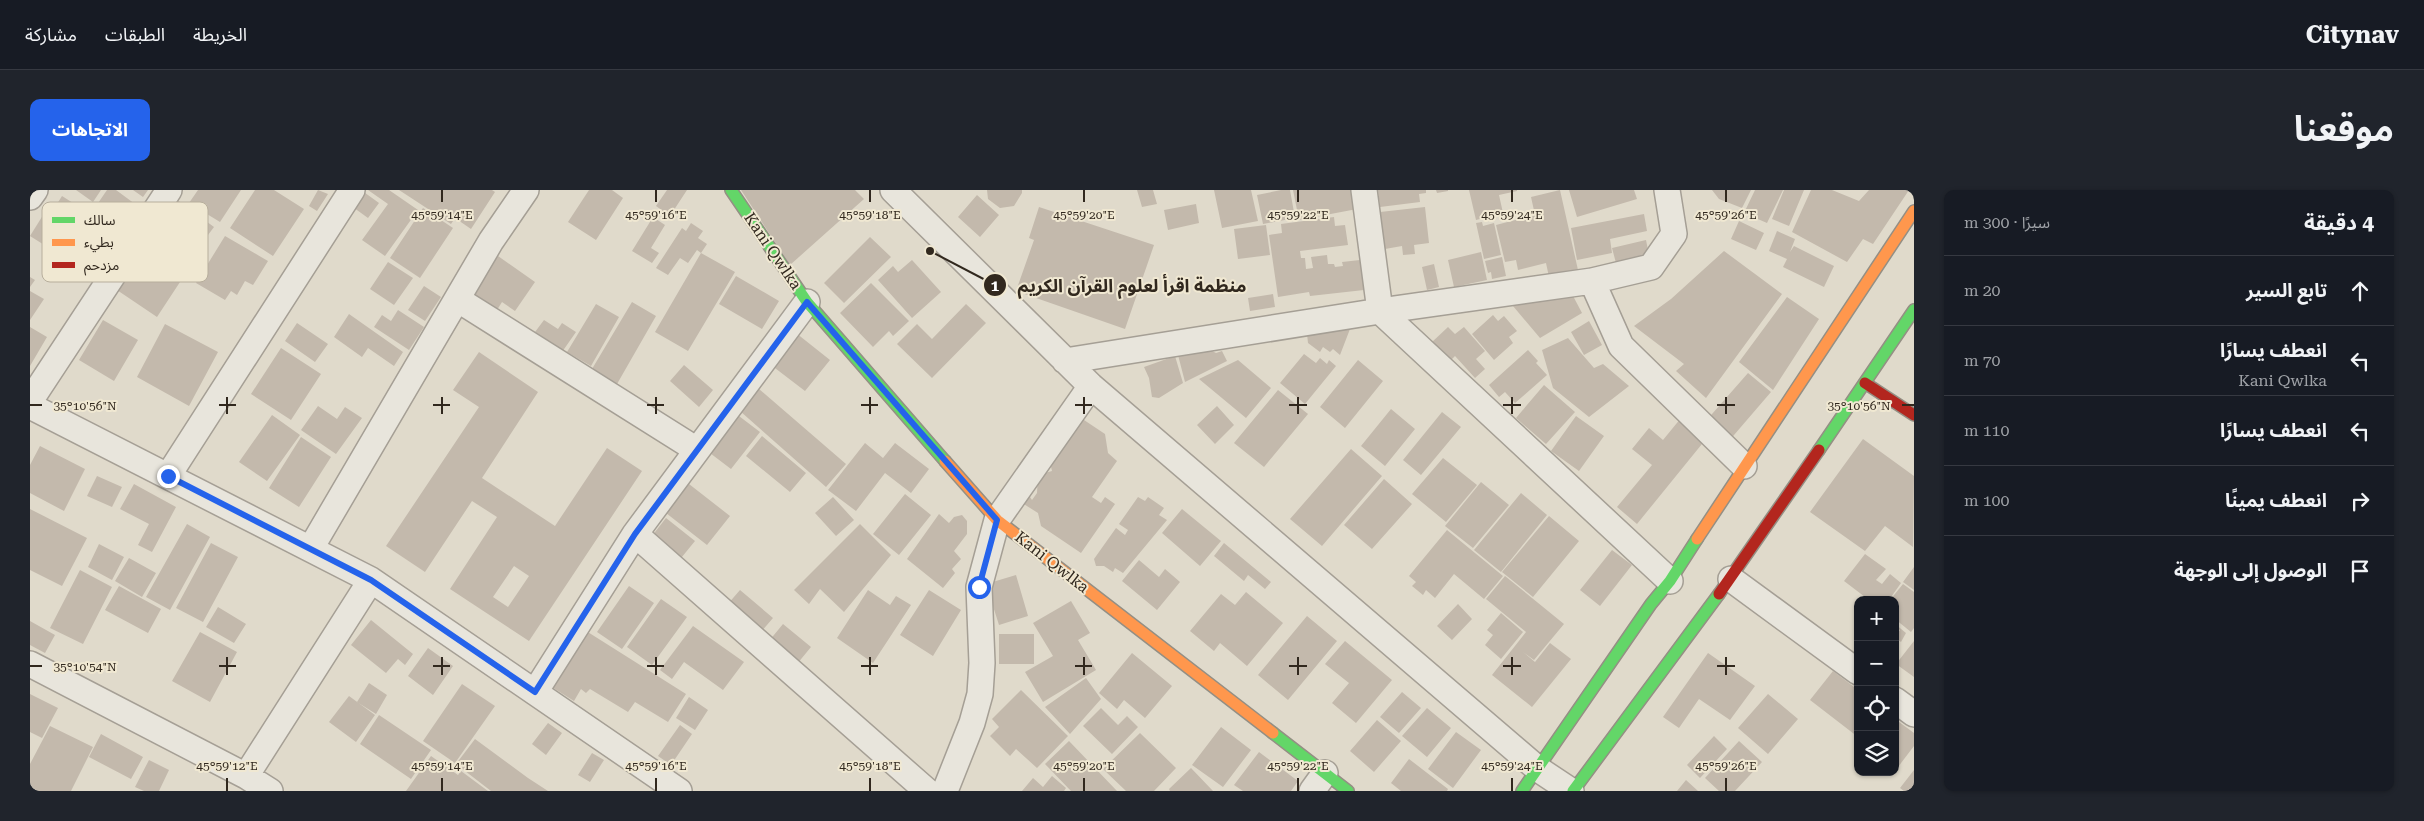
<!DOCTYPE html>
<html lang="ar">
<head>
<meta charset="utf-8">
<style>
	body { margin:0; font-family:"Roboto Serif","Noto Sans Arabic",serif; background:#20242c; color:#f1f3f6; direction:rtl }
	.controls { position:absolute; right:15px; bottom:15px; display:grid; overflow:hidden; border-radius:10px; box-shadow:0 1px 4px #0004 }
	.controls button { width:45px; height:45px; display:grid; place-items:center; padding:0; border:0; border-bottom:1px solid #363941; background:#171b24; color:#f1f3f6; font:25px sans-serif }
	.stop { position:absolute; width:15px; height:15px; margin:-11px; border:4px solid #2563eb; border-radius:50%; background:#fff }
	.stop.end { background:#2563eb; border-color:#fff; box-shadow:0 1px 5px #0008 }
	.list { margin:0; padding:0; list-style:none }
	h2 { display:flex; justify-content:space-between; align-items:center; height:65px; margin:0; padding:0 20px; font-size:21px }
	h2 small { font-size:16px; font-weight:400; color:#9ea1a6 }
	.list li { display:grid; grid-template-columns:32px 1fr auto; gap:15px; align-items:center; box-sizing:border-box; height:70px; padding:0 20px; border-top:1px solid #363941 }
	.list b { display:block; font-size:19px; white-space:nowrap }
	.list p { margin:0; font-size:16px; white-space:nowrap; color:#9ea1a6 }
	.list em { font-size:16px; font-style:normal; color:#9ea1a6 }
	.icon { flex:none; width:28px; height:28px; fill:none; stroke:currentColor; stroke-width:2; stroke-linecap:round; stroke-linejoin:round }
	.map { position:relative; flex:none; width:1884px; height:601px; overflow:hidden; direction:ltr; border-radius:10px }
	header { display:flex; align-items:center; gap:30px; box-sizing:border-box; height:70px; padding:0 25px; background:#171b24; border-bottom:1px solid #363941 }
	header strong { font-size:24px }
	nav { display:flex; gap:28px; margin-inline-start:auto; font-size:18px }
	.intro { display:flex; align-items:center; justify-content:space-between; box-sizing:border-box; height:120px; padding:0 30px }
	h1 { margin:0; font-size:35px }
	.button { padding:12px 22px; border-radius:10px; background:#2563eb; color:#fff; font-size:18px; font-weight:700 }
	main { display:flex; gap:30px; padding:0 30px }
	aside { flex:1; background:#171b24; border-radius:10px; box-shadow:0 1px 4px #0004 }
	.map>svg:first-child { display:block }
	.building { fill:#c3b9ac; fill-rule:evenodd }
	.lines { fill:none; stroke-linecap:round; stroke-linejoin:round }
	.street-casing { stroke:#a59f95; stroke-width:28 }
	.fast-casing { stroke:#948f84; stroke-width:14 }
	.slow-casing { stroke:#948f84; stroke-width:14 }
	.jam-casing { stroke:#948f84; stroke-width:14 }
	.street { stroke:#e8e5dc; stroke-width:25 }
	.fast { stroke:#63d668; stroke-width:11 }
	.slow { stroke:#ff974d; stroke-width:11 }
	.jam { stroke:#b3261e; stroke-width:11 }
	.route { stroke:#2563eb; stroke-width:6 }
	.ticks { fill:none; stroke:#31281e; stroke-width:2 }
	.labels { text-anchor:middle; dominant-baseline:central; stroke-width:4; stroke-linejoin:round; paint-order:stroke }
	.street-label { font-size:16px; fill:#31281e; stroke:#f0e8d2 }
	.key { fill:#f0e8d2; stroke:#b7ae9c; stroke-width:1 }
	.key-label { font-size:14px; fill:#31281e }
	.ticks-label { font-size:12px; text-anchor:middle; fill:#31281e; stroke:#f0e8d2; stroke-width:4; stroke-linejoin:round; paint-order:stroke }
	.leader { fill:none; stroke:#31281e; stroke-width:2 }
	.callout-dot { fill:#31281e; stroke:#f0e8d2; stroke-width:2 }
	.mark-label { font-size:15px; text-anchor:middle; font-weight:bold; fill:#fff }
	.callout-label { font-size:18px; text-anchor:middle; font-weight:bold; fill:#31281e; stroke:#f0e8d2; stroke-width:4; stroke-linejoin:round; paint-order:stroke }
</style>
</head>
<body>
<header>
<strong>Citynav</strong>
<nav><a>الخريطة</a><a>الطبقات</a><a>مشاركة</a></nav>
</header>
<div class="intro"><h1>موقعنا</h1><a class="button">الاتجاهات</a></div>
<main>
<aside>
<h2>4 دقيقة<small>سيرًا · 300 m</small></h2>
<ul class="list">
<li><svg class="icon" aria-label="ahead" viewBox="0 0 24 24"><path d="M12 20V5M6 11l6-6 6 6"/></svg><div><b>تابع السير</b></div><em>20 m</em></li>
<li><svg class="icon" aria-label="left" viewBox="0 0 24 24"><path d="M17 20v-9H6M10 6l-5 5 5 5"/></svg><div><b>انعطف يسارًا</b><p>Kani Qwlka</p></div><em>70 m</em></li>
<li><svg class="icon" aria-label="left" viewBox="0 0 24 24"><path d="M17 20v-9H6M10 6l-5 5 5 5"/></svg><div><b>انعطف يسارًا</b></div><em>110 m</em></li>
<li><svg class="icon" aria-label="right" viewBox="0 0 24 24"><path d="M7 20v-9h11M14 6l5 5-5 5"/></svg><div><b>انعطف يمينًا</b></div><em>100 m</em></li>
<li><svg class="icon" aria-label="arrive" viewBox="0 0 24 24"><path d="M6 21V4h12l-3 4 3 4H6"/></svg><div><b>الوصول إلى الوجهة</b></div></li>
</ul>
</aside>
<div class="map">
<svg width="1884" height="601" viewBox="0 0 1884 601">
	<rect width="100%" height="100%" fill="#e0dacb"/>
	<!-- building -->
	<path class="building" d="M46,0h25l-8,12z
		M77,0h9l19,14 -16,23 -25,-18z
		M103,0h15l-5,7z
		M168,0h43l-21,32 -31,-19z
		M225,0h19l30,19 -31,47 -43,-28z
		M288,0l10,4 -11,17 -8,-5z
		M331,0l18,13 -11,15 -18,-13z
		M338,0h21l29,20 -33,46 -23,-16 26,-36z
		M369,0h93l3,2 -24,37 -16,-11 -4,6z
		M559,0h23l11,8 -27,42 -28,-18z
		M637,0h20l-17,26 -14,-10z
		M711,0h114l9,9 -74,66z
		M957,0h35v3l-8,13 -14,2 -12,-9z
		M1107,0h16l4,14 -15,3z
		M1184,0h37l7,31 -36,7z
		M1251,0h9l5,28 -32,6 -6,-29z
		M1263,0h60l4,19 -58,11z
		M1348,0h48v3l-7,1 1,8 -40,5z
		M1406,0h12v1l-11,2z
		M1439,0h48v1l-18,4 4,18 -27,7z
		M1530,0l18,80 -29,7 -3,-14 -28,7 -2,-10 -11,2 -9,-37 39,-10 -4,-18z
		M1539,0h65l3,9 -60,18z
		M1682,0h39l-9,18 -23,-9z
		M1725,0h28l-16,33 -23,-10z
		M1754,0h20l-15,36 -17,-7z
		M1781,0h21l27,11 10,-11h40l-36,54 -10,-5 -16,23 -55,-30z
		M947,5l22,20 -19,22 -22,-20z
		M32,6l41,26 -27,43 -46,-29 20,-32 5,3z
		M146,9l38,28 -27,36 -38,-28z
		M1166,14l3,19 -31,7 -4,-20z
		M1009,17l115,38 -29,84 -109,-38 18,-51 -5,-2z
		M1395,17l4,36 -15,2 1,9 -12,1 -1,-9 -17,3 -5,-37z
		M393,18l30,20 -33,50 -30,-20z
		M1614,24l3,17 -37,8 2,14 -35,7 -6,-32z
		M623,27l12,8 -14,23 8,5 -7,10 -20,-12z
		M1304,27l1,9 10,-1 3,20 -48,6 1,7h4l1,11 7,-1 -2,-11 16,-2 1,9h6l1,3 8,-1 -1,-4 18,-2 4,30 -54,6 -1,-4 -31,5 -9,-62 13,-2 -1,-9z
		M1709,31l25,12 -8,17 -25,-11z
		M1452,32l1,4 11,-3 7,32 -17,4 -8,-36z
		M661,33l12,8 -5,7 9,6 -6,9 -4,-3 -9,13 -8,-5 -12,17 -12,-7 26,-40 4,3z
		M1236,35l4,30 -32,4 -4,-30z
		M1747,41l18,8 -5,13 4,-6 40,20 -10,21 -41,-20 4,-8 -18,-8z
		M195,46l43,25 -15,24 -8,-4 -8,14 -6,-4 -6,9 -29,-17z
		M840,47l21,20 -47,46 -20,-20z
		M1616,50l3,15 -33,8 -4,-15z
		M1694,61l58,43 -76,104 -30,-27 8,-7 -50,-38 37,-27z
		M1451,62l6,28 -33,7 -6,-27z
		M671,63l34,19 -47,79 -33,-19z
		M107,64l43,28 -23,35 -43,-29z
		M468,66l37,26 -20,29 -13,-9 -5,8 -25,-17z
		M1472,67l4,19 -14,3 -1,-7 -3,1 -3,-12z
		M882,70l29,32 -29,26 -34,-38 15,-14 5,6z
		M358,72l25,16 -19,27 -24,-16z
		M1404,74l5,23 -12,3 -5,-23z
		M706,86l43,25 -17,28 -43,-25z
		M0,87l5,3 -5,7z
		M841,93l38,38 -16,15 -4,-5 -16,16 -33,-34z
		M394,96l17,11 -16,24 -17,-11z
		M0,101l14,8 -14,21z
		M1243,104l2,13 -25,4 -2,-13z
		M1542,104l10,19 -42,25 -27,-32z
		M1757,107l32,22 -46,71 -34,-28z
		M602,112l24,14 -39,68 -25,-15z
		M566,114l23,13 -28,49 -24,-14z
		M936,114l20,19 -54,55 -35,-34 20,-20 15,15z
		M368,120l26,17 -15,23 -35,-23 8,-12 9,6z
		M319,124l54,38 -9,14 -26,-18 -6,9 -28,-20z
		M1463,125l5,6 6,-5 13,15 -8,6 4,6 -19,17 -22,-26z
		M73,130l35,20 -24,41 -35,-21z
		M514,130l14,9 4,-6 14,9 -14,20 -27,-20z
		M1559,131l13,24 -18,10 -13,-23z
		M267,133l31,21 -13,18 -30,-21z
		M135,134l53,28 -29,54 -52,-29z
		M0,137l17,10 -17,29z
		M1418,137l7,7 9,-7 21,24 -9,8 9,10 -10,9 -20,-22 -7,7 -17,-20z
		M1320,139l-10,26 -7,-6 -3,3 -7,-5 -3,5 -12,-9 -1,-9z
		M766,143l34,27 -25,31 -34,-26z
		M1538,148l26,30 9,-4 26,22 -40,31 -36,-29 -11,-38z
		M251,158l40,26 -30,46 -40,-26z
		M1178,159l8,4 6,-2 5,10 -42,21 -7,-27z
		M1498,160l10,11 -2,2 11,12 -32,28 -10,-11 -6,5 -10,-12z
		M449,162l59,40 -56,86 73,48 52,-78 35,23 -113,170 -79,-52 47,-72 -25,-16 -47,71 -39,-26 93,-139 -26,-17zM484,376l15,10 -21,31 -15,-10z
		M1274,164l12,9 4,-5 7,6 2,-4 7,6 -31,38 -25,-21z
		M1145,166l8,27 -24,15 -7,-1 -3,-19 -5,-11z
		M1208,170l33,28 -25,30 -47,-39z
		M1328,170l25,21 -38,47 -25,-21z
		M654,175l29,25 -14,17 -29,-26z
		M1718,183l23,19 -43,50 -23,-20z
		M1514,195l31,27 -29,32 -30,-26z
		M729,199l87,75 -20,23 -86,-76z
		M1248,200l30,24 -44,53 -30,-24z
		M288,216l19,13 8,-12 17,11 -26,36 -35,-24z
		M1187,216l17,19 -19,19 -18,-19z
		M1361,219l24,20 -30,37 -24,-20z
		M1412,222l19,15 -40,48 -18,-15z
		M705,223l25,19 -29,37 -25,-19z
		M242,225l28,20 -33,46 -28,-19z
		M1546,226l28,20 -25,35 -28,-20z
		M1051,228l24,16 3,19 9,8 -25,36 9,6 4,-6 10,7 -34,49 -40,-27 -3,-13 -19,-12 7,-10 6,9 5,-7 1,-18 14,-4 -3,-13z
		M1651,228l25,21 -69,85 -20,-17 35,-42 -20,-16 17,-21 14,12z
		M732,246l44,37 -16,19 -44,-36z
		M271,247l30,20 -32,50 -30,-19z
		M1833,249l51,37 -1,71 -28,-21 -20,25 -55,-39z
		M835,253l18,15 12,-15 34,26 -18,24 -26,-20 -29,38 -28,-21z
		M10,256l45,23 -21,42 -34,-18v-28z
		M1321,259l31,27 -60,70 -32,-27z
		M1413,268l34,27 -31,37 -34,-28z
		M67,286l25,11 -10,20 -25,-11z
		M1354,289l28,25 -40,45 -28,-24z
		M1451,292l28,23 -36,43 -28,-22z
		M104,294l42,23 -24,45 -14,-7 11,-21 -29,-15z
		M659,294l41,32 -23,29 -41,-32z
		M1491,303l26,22 -46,57 -27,-22z
		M875,304l26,21 -32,40 -26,-21z
		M803,307l21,23 -18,16 -21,-23z
		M1108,307l7,4 3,-4 16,11 -5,7 8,5 -44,53 -8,-5 -2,4 -9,-6h-8l-2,-7 22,-31 9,7 3,-5 -9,-6z
		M0,319l57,29 -25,48 -32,-16z
		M1152,319l39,32 -21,25 -38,-33z
		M909,324l10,9 5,-6 8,-2 5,6v13l-13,17 7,8 -9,10 3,4 -12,15 -36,-29z
		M1519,326l30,25 -46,56 -31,-25z
		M636,328l29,23 -18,22 -29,-22z
		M157,334l23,13 -40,73 -24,-13z
		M830,334l31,31 -47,57 -24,-23 -11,15 -15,-14z
		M1417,340l56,46 -19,23 -30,-25 -19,24 -9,-8 -3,5 -11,-9 4,-4 -7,-6z
		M181,353l27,14 -35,65 -27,-14z
		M1194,353l47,39 -6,7 -17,-14 -4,6 -30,-25z
		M69,354l25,13 -12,23 -24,-13z
		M1582,360l20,15 -32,41 -20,-16z
		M1835,364l21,15 -10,11 6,4 8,-10 11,9 -12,17 -4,-3 -3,3h-13l-25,-19z
		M99,368l27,15 -14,24 -27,-16z
		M1109,370l20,17 6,-8 15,13 -23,28 -35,-29z
		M1884,377v23l-11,-8z
		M50,380l32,17 -29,57 -33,-16z
		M986,385l12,41 -29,9 -13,-41z
		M1475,386l59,48 -30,36 -11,-8 12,10 15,-19 21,16 -39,48 -40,-32 34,-43 -40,-33z
		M1873,394l11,8v36l-3,4 -16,-13v-19h-5z
		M89,396l42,23 -13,24 -43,-23z
		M599,396l25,17 -32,46 -25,-17z
		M710,400l33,28 -13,15 -33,-28z
		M838,400l22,15 6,-9 15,9 -38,58 -36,-25z
		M899,400l32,20 -28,46 -33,-21z
		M1216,402l37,31 -36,43 -27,-23 -6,8 -24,-20 31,-37 14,11z
		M631,409l26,18 -35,48 -25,-18z
		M1041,411l19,32 -12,7 18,30 -53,32 -18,-30 28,-16 -20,-33z
		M1428,414l14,15 -20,21 -15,-14z
		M188,417l28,17 -12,19 -28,-16z
		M1471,423l22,19 -22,27 -16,-14 8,-10 -6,-5z
		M1277,426l30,25 -49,59 -30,-25z
		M341,430l42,34 -8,11 -7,-6 -12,14 -35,-28z
		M0,431l25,14 -10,18 -15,-8z
		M753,434l28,23 -14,17 -28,-23z
		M1865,434l11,9 -5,9 -6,-5 5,-7 -5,-2z
		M663,436l51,36 -21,28 -39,-28 -12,17 -12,-9z
		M553,439l103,65 -18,28 -33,-20 -7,10 -38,-23 -4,4 -5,-4 -7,12 -27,-17z
		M170,442l37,20 -27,50 -38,-21z
		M969,444h35v30h-35z
		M1315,451l47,39 -36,43 -24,-20 17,-20 -24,-19z
		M1884,451v36l-18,-13z
		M398,458l25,18 -20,29 -25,-19z
		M1102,463l40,33 -27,32 -21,-18 -7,9 -18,-16z
		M1678,463l47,33 -25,34 -31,-21 -20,29 -16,-11z
		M1803,481l25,19v47l-48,-37z
		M1056,488l15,21 -31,35 -25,-27z
		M339,493l18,12 -11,19 -19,-12z
		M432,494l33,22 -40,57 -32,-22z
		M991,500l47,46 -31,32 -21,-19 -6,7 -20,-20 9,-9 -7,-8z
		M1372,502l19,16 -22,25 -19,-16z
		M0,504l28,14 -16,30 -12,-6z
		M1738,504l30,25 -30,35 -30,-26z
		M319,506l26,19 -19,27 -27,-20z
		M659,507l19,13 -13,20 -19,-12z
		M1071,518l17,17 9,-9 11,11 -26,27 -29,-28z
		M1397,518l24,20 -24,29 -25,-21z
		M349,525l52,35 -20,29 -51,-35z
		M1865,529l19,14v13l-16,21 -3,-2z
		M1347,530l24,21 -27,31 -24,-21z
		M518,533l14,10 -16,22 -14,-11z
		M650,535l12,9 -21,31 -13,-9z
		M20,536l43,21 -22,44h-41v-27z
		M1191,537l30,23 -28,37 -31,-22z
		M1426,542l25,18 -28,38 -25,-19z
		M1110,543l36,35 -22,23h-28l-23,-22z
		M71,544l42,23 -12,22 -42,-22z
		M1684,546l13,13 -27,29 -13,-13z
		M445,549l53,39 20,13h-57l-35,-27z
		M1039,551l48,50h-46l-26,-27z
		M1709,551l23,21 -27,29h-16l-14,-13z
		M1229,562l39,29 -7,10h-48l-9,-6z
		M562,563l12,7 -14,22 -12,-7z
		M401,566l27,19 3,-4 27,20h-82z
		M1379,569l39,30 -1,2h-46l-10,-8z
		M119,570l20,10 -10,21h-15l-9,-4z
		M1161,578l22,23h-43l-1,-2z
		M1884,580v21h-10l-4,-3z
		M1022,586l14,12 -2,3h-42l11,-13 10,9z
		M1656,590l12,11h-21z"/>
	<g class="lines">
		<!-- street casing -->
		<g class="street-casing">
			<path id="street" d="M863,0l198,196 447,383 33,22
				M1334,0l16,121 290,270
				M0,7l5,-7
				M1562,91l29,65 123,120
				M427,109l240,151
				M1035,171l315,-50 212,-30 59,-14 23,-33 -7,-44
				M0,211l139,-211
				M0,216l341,174 308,211
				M138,286l184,-286
				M605,344l292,257
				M281,358l180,-307 35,-51
				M1701,389l127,93
				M0,474l216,112 24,15
				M505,502l100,-158 172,-232
				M1865,510l19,14
				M216,586l125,-196
				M915,601l27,-68 8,-29 2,-31 -3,-76 18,-67 94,-134
				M1282,601l13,-18"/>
		</g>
		<!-- fast casing -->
		<g class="fast-casing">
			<path id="fast" d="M701,0l76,112 138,159
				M1789,260l95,-140
				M1243,543l75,58
				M1492,601l129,-187 19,-23 27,-42
				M1543,601l146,-197"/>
		</g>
		<!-- slow casing -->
		<g class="slow-casing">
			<path id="slow" d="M915,271l52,59 276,213
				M1667,349l217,-328"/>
		</g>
		<!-- jam casing -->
		<g class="jam-casing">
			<path id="jam" d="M1835,193l49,32
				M1689,404l100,-144"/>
		</g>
		<!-- street -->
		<use href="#street" class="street"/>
		<!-- fast -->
		<use href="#fast" class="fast"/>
		<!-- slow -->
		<use href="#slow" class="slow"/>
		<!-- jam -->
		<use href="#jam" class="jam"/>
	</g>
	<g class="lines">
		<!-- route -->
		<path class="route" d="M138,286l203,104 164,112 100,-158 172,-232 190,218 -18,67"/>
	</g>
	<!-- ticks -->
	<path class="ticks" d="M412,0v12M626,0v12M840,0v12M1054,0v12M1268,0v12M1482,0v12M1696,0v12M197,207v17M412,207v17M626,207v17M840,207v17M1054,207v17M1268,207v17M1482,207v17M1696,207v17M0,215h12M189,215h17M403,215h17M617,215h17M831,215h17M1045,215h17M1259,215h18M1473,215h18M1687,215h18M1872,215h12M197,467v18M412,467v18M626,467v18M840,467v18M1054,467v18M1268,467v18M1482,467v18M1696,467v18M0,476h12M189,476h17M403,476h17M617,476h17M831,476h17M1045,476h17M1259,476h18M1473,476h18M1687,476h18M197,588v13M412,588v13M626,588v13M840,588v13M1054,588v13M1268,588v13M1482,588v13M1696,588v13"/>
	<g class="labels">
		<!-- street labels -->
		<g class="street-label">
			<text transform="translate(743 61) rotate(56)">Kani Qwlka</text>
			<text transform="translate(1022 372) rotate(38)">Kani Qwlka</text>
		</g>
	</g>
	<!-- legend -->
	<rect x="12" y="12" width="166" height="80" rx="8" class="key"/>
	<rect x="22" y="27" width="23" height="6" fill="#63d668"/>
	<rect x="22" y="49" width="23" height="7" fill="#ff974d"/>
	<rect x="22" y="72" width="23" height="6" fill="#b3261e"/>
	<g class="key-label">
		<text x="54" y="35">سالك</text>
		<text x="54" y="57">بطيء</text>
		<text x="54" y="80">مزدحم</text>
	</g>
	<g class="ticks-label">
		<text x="412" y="29">45°59'14"E</text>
		<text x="626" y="29">45°59'16"E</text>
		<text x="840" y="29">45°59'18"E</text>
		<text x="1054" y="29">45°59'20"E</text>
		<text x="1268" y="29">45°59'22"E</text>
		<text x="1482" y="29">45°59'24"E</text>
		<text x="1696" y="29">45°59'26"E</text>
		<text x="55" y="220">35°10'56"N</text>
		<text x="1829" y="220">35°10'56"N</text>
		<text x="55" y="481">35°10'54"N</text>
		<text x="197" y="580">45°59'12"E</text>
		<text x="412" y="580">45°59'14"E</text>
		<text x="626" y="580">45°59'16"E</text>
		<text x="840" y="580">45°59'18"E</text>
		<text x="1054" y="580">45°59'20"E</text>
		<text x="1268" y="580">45°59'22"E</text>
		<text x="1482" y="580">45°59'24"E</text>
		<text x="1696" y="580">45°59'26"E</text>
	</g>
	<!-- callouts -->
	<path class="leader" d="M900 61L965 95"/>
	<g class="callout-dot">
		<circle cx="900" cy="61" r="5"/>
		<circle cx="965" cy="95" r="12"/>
	</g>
	<g class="mark-label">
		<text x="965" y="101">1</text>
	</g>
	<g class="callout-label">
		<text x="1102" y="102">منظمة اقرأ لعلوم القرآن الكريم</text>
	</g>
</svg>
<div class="controls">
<button>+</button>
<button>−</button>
<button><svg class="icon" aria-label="locate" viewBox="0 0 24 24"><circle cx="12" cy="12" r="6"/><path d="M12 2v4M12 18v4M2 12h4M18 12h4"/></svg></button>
<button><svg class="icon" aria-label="layers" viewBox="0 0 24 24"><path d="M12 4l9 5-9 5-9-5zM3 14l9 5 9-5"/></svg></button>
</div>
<div class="stop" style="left:949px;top:397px"></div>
<div class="stop end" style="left:138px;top:286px"></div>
</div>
</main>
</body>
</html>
